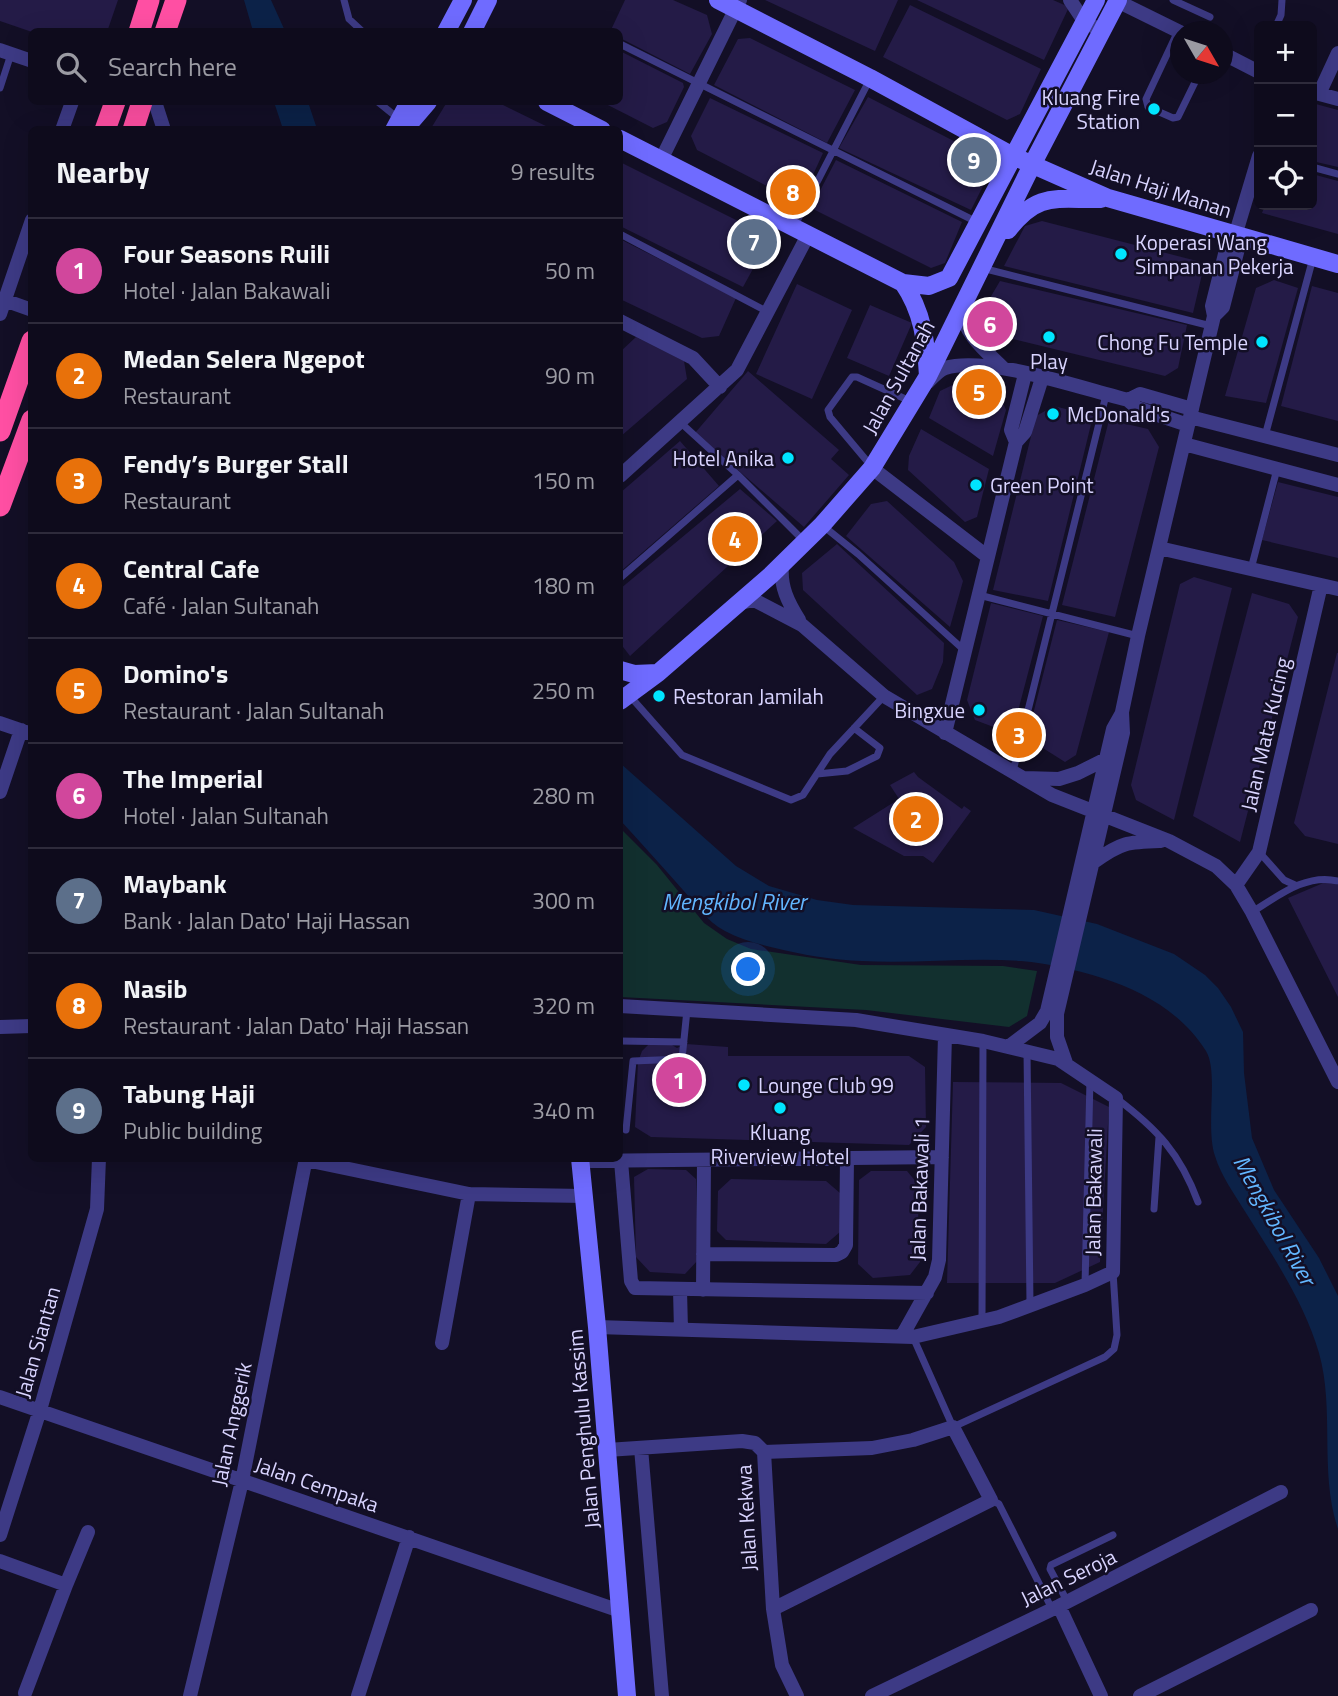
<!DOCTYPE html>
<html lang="en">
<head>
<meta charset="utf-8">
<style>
	body { margin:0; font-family:"Titillium Web",sans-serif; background:#171425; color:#f1f3f6 }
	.controls { position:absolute; right:21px; top:21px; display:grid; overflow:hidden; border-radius:10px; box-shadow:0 7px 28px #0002 }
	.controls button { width:63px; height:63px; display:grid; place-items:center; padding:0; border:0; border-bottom:2px solid #2e2b3b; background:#0e0b1c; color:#f1f3f6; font:35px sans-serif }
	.compass { position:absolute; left:1170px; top:21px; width:63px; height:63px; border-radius:50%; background:#0e0b1c; box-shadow:0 7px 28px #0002; rotate:129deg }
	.you { position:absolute; left:749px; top:970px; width:24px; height:24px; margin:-18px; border:5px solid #fff; border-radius:50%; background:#1a73e8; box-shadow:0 0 0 10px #1a73e833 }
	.badge { display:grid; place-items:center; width:46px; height:46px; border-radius:50%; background:#00e5ff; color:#fff; font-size:23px; font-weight:700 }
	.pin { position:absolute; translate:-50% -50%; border:4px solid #fff; box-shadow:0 2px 7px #0006 }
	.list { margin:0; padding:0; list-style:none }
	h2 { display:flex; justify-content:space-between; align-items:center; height:91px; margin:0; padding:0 28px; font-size:30px }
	h2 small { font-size:23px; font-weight:400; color:#9b9ba3 }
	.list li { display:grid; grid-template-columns:46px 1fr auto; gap:21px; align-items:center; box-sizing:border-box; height:105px; padding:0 28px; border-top:2px solid #2e2b3b }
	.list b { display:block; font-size:26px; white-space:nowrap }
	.list p { margin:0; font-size:23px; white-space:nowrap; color:#9b9ba3 }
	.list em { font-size:23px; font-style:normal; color:#9b9ba3 }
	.icon { flex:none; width:38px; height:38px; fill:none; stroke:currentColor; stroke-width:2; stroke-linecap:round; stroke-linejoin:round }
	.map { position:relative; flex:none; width:1338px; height:1696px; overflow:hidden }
	.search { position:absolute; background:#0e0b1c; box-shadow:0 7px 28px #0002; left:28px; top:28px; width:595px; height:77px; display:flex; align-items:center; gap:18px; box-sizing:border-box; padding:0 24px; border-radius:10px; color:#9b9ba3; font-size:26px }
	.panel { position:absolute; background:#0e0b1c; box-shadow:0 7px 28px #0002; left:28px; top:126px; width:595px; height:1036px; border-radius:10px }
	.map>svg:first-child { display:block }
	.green { fill:#12302f }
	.water { fill:#0c2248 }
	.building { fill:#241b47 }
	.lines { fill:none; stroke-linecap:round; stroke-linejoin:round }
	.lane { stroke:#3d3a85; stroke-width:7 }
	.street { stroke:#3d3a85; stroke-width:14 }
	.secondary { stroke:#6f6bff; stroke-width:18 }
	.highway { stroke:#ff4fa3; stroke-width:21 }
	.poi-dot { fill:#00e5ff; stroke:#130f26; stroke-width:2.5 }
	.labels { text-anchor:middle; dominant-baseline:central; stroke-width:5; stroke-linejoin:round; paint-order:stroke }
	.poi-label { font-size:21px; fill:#d9d4ff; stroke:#130f26; text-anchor:start }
	.street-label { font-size:21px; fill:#d9d4ff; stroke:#130f26 }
	.water-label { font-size:23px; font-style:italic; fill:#62b6ff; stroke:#130f26 }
</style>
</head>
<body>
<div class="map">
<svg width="1338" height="1696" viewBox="0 0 1338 1696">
	<rect width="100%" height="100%" fill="#130f26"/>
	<!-- green -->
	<path class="green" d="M620,828l37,37 47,58 23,16 24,10 110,16 142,1 34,5 -10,45 -18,11 -143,-17 -246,-13z"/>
	<!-- water -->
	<path class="water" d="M244,0h27l14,31h-32z
		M274,102h34l9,27h-34z
		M620,763l116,103 33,20 48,14 36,5 181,5 63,14 77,30 31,21 13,13 13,19 12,25 1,41 8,65 22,52 45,68 19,38v233c-19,-57 -3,-119 -19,-176 -15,-51 -45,-95 -73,-140 -11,-18 -25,-37 -31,-57 -10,-30 4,-83 -9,-105 -24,-38 -63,-60 -104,-73 -25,-8 -54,-15 -81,-17 -53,-4 -106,3 -159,0 -29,-1 -59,-6 -87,-13 -17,-4 -35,-9 -50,-17 -19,-10 -28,-26 -42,-41 -21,-24 -42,-47 -63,-70z"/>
	<!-- building -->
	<path class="building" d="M0,0h118l-11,32h-75l-32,-11z
		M625,0h48l34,15 5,19 -22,40 -70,-36v-6h-10z
		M765,0h133l-23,51z
		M917,0h136l16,7 -25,53z
		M910,5l131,64 -21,45 -13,6 -124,-63z
		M750,38l105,52 -28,53 -113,-58 24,-46z
		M620,51l63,32 1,4 -17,35 -14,6 -51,-26h18z
		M868,97l117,60 5,15 -19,38 -132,-62z
		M710,98l113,55 -23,50 -103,-53 -6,-14z
		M447,102h50l57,28h-124z
		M1312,103l26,7v57l-26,-6z
		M836,160l126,62 -17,41 -14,5 -120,-60z
		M620,162l138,69 7,16 -22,40 -123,-61z
		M1312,174l26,7v53l-76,-21 3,-8h47z
		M1042,221l155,40 6,9 -10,43 -189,-47 21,-40z
		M620,239l116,59 -17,38 -17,2 -82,-39z
		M1274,280l24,8 -32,115 -41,-7 31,-108z
		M1000,281l187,44 -9,43 -13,8 -181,-44 -4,-17z
		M797,284l55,26 -40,89 -56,-25z
		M1312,286l26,7v128l-57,-15z
		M870,305l42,18 -23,53 -42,-18z
		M636,337l48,24 3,18 -67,58v-85z
		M748,371l91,79 -8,9 18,16 -45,52 -109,-94z
		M961,381l37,10 8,19 -13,46 -64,-38 11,-27z
		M1054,406l39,10 -45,185 -55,-11 43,-174z
		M1109,420l39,9 11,18 -44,170 -53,-12z
		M921,429l68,40 -12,48 -12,5 -57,-52 1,-14z
		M680,441l39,45 -99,86v-79z
		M1278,482l60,15v61l-76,-18z
		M740,489l37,32 -147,135 -10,-13v-54z
		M887,501l67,61 9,19 -13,46 -104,-91 25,-32z
		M837,544l107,99 -1,19 -11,27 -15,6 -114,-105 -1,-17z
		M1194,577l38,11 -58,232 -38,-20 -5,-15 49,-201z
		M1252,593l37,11 9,13 -58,225 -47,-26z
		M991,603l52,13 -31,118 -37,-14 -8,-20z
		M1057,620l52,12 -33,123 -11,7 -38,-24z
		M1337,653h1v191l-33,-8 -11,-13z
		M914,772l4,5 44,32 2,-3 7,5 -38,52 -10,-7h-19l-51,-28 46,-29 -9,-14z
		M1328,881l10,4v112l-50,-99z
		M651,1042h16l10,6 9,-4 42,3v9h181l16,11 1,60 -17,18 -258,-8 -16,-10 3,-65 4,-11z
		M953,1082l108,1 48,24 -9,155 -45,21h-108z
		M648,1169l38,1 10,9 2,81 -13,14 -35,-2 -14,-15 -2,-80z
		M871,1171h36l10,12 3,79 -10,13 -37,3 -15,-14 1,-84z
		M731,1179l95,2 14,12v39l-14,12 -100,-4 -9,-9 1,-40z"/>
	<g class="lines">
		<!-- lane -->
		<path class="lane" d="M344,0l5,19 14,13
			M1173,0l37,17
			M1276,26l5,-11 1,-15
			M1178,31l-32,68 2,8 25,11 5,-1 21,-43
			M592,32h3
			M620,44l359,179
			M0,88l11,-34
			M378,102l21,17
			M1312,167l26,7
			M794,227l76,-148
			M620,234l148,78
			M982,268l229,58
			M681,423l57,52 66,66
			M1265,436l48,-178
			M872,467l-42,-50 -2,-7 24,-33h5l53,24
			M822,525l36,29 107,97
			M1251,569l26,-100
			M620,578l118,-103
			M979,595l159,41
			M629,695l53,60 109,45 12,-5 27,-41 54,-58
			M1013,771l93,-376
			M817,774l30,-3 30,-15 3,-8 -26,-20
			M1259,852l25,28 11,5
			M1252,912c26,-16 54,-39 86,-31
			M620,1041l64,1
			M1027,1051l3,253
			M1116,1098c41,31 64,55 82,104
			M626,1130l7,-69 49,-2 5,-49
			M1154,1209l5,-72
			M1085,1285l5,-205
			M982,1320l1,-279
			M913,1337l40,90 152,-70 9,-8 3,-14 -4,-63
			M991,1500l8,4 53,105
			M1067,1601l-17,-32 1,-4 62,-30"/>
		<!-- street -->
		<path class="street" d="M1070,0l14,21 17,10
			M1115,0l65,32
			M0,50l32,11
			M1222,53l37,19
			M1312,92l26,7
			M1319,94l19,-41
			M155,102l9,28
			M62,130l10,-28
			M661,160l79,-160
			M1235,236l24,-80
			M4,300l28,10
			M961,310c4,25 25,41 42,58
			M0,314l32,-94
			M1214,316l9,-9 18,-70
			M620,321l73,37 27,29
			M928,382c5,-5 11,-12 17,-14 42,-13 138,21 183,32l9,8 51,17
			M1128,400l12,-6 52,15
			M1190,417l148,38
			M1016,442l-5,-12 14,-56
			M1184,444l154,41
			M872,468l116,89
			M620,476l117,-106 71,-135
			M1159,548l179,41
			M782,565c-2,22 6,37 17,55
			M740,603l14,-3 48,25 82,71 168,99 117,46 47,25 20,19 16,27 86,170
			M0,723l32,11
			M945,733l71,-291 9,-10 17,-54
			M1024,778l35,1 19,-6 28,-14
			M0,792l21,-62
			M1094,862c27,-20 34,-20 67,-21
			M1236,885l23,-33 62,-267
			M0,1027l32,-1
			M1008,1047l32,-24 7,-12 66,-282 9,-16
			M1066,1063l-9,-26v-23l66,-281 -1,-21 16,-76 76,-320 -2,-10 18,-72
			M306,1160l163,34 116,2
			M580,1161l362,-4
			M621,1161l10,120 4,7 292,5
			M703,1254l133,1 6,-3 4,-7 1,-87
			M680,1290l1,40
			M703,1290l1,-130
			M597,1327l316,10 86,-20 86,-32 28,-13 3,-174 -58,-39 -75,-18 -127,-21 -236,-14
			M902,1336l33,-59 4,-17 6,-225
			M442,1343l27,-149
			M0,1397l620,214
			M641,1448l21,248
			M607,1450l135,-9 13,2 9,9 9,157 9,56 15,31
			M764,1452l108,-4 41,-8 40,-13 38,73 -218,109
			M0,1535l40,-125 57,-201 2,-51
			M0,1561l66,24 -41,108
			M66,1585l22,-53
			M1059,1606l42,90
			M190,1696l52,-215 64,-323
			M358,1696l51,-159
			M872,1696l187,-90 222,-114
			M1140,1696l171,-86"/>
		<!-- secondary -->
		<path class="secondary" d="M718,0l152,78 145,79 93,41 230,66
			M446,32l17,-32
			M472,32l16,-32
			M547,102l55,28
			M394,130l15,-28
			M404,130l24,-28
			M620,139l283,144 26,3 20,-8 147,-278
			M1008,230c30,-39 48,-30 93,-31
			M903,283c20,29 23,58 25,93
			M620,670l14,4 24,-1
			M620,701l38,-28 113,-98 51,-50 50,-57 56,-92 104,-211 86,-165
			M580,1158l17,169 30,369"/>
		<!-- highway -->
		<path class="highway" d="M139,32l10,-32
			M165,32l11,-32
			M105,130l10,-28
			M133,130l9,-28
			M0,431l32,-90
			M0,506l32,-86"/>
	</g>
	<!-- markers -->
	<g class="poi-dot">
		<circle cx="1154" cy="109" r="7"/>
		<circle cx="1121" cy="254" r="7"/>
		<circle cx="1049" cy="337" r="7"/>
		<circle cx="1262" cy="342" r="7"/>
		<circle cx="1053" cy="414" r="7"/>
		<circle cx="788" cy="458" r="7"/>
		<circle cx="976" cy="485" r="7"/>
		<circle cx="659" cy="696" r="7"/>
		<circle cx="979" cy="710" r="7"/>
		<circle cx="744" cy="1085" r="7"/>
		<circle cx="780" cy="1108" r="7"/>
	</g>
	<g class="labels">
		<!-- poi labels -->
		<g class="poi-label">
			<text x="1140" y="97" text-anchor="end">Kluang Fire<tspan x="1140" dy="24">Station</tspan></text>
			<text x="1135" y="242">Koperasi Wang<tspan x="1135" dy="24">Simpanan Pekerja</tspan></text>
			<text x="1248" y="342" text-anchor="end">Chong Fu Temple</text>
			<text x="1049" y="361" text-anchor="middle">Play</text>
			<text x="1067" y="414">McDonald's</text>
			<text x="774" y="458" text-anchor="end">Hotel Anika</text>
			<text x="990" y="485">Green Point</text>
			<text x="673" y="696">Restoran Jamilah</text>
			<text x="965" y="710" text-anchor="end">Bingxue</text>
			<text x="758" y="1085">Lounge Club 99</text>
			<text x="780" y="1132" text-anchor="middle">Kluang<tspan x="780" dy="24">Riverview Hotel</tspan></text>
		</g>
		<!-- street labels -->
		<g class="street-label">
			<text transform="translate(1161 188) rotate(18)">Jalan Haji Manan</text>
			<text transform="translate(898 377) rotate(-61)">Jalan Sultanah</text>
			<text transform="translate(1265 734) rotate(-77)">Jalan Mata Kucing</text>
			<text transform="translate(919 1189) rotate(-88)">Jalan Bakawali 1</text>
			<text transform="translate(1093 1192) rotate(-89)">Jalan Bakawali</text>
			<text transform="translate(37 1342) rotate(-74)">Jalan Siantan</text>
			<text transform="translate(231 1424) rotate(-78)">Jalan Anggerik</text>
			<text transform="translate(583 1429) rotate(-95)">Jalan Penghulu Kassim</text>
			<text transform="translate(317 1484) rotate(19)">Jalan Cempaka</text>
			<text transform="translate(746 1518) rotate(-93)">Jalan Kekwa</text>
			<text transform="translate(1068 1577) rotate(-26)">Jalan Seroja</text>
		</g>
		<!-- water labels -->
		<g class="water-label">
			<text x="734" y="901">Mengkibol River</text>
			<text transform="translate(1275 1220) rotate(61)">Mengkibol River</text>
		</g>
	</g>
</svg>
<div class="controls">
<button>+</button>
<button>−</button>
<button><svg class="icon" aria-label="locate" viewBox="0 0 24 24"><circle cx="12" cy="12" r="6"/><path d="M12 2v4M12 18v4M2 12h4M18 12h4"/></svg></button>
</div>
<svg class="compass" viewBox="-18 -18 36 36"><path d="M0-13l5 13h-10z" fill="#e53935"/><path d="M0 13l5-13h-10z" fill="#9b9ba3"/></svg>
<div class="you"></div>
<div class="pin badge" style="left:679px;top:1080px;background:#d1479c">1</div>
<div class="pin badge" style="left:916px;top:819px;background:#e8710a">2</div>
<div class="pin badge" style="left:1019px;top:735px;background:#e8710a">3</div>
<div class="pin badge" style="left:735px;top:539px;background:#e8710a">4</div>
<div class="pin badge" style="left:979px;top:392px;background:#e8710a">5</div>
<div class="pin badge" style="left:990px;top:324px;background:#d1479c">6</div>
<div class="pin badge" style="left:754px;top:242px;background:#5c6f8a">7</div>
<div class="pin badge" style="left:793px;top:192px;background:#e8710a">8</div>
<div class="pin badge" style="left:974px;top:160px;background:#5c6f8a">9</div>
<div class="search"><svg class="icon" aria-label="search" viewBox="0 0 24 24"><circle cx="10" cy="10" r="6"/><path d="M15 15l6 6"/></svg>Search here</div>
<section class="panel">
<h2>Nearby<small>9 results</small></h2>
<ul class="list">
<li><span class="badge" style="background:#d1479c">1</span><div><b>Four Seasons Ruili</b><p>Hotel · Jalan Bakawali</p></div><em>50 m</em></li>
<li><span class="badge" style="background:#e8710a">2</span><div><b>Medan Selera Ngepot</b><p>Restaurant</p></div><em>90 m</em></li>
<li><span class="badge" style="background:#e8710a">3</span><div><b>Fendy’s Burger Stall</b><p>Restaurant</p></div><em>150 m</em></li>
<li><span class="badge" style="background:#e8710a">4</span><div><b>Central Cafe</b><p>Café · Jalan Sultanah</p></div><em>180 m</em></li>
<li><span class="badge" style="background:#e8710a">5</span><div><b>Domino's</b><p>Restaurant · Jalan Sultanah</p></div><em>250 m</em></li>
<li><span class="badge" style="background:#d1479c">6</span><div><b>The Imperial</b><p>Hotel · Jalan Sultanah</p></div><em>280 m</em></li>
<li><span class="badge" style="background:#5c6f8a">7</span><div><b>Maybank</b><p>Bank · Jalan Dato' Haji Hassan</p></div><em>300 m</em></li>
<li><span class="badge" style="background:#e8710a">8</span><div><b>Nasib</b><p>Restaurant · Jalan Dato' Haji Hassan</p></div><em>320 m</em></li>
<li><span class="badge" style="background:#5c6f8a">9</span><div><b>Tabung Haji</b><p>Public building</p></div><em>340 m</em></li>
</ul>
</section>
</div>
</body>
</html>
